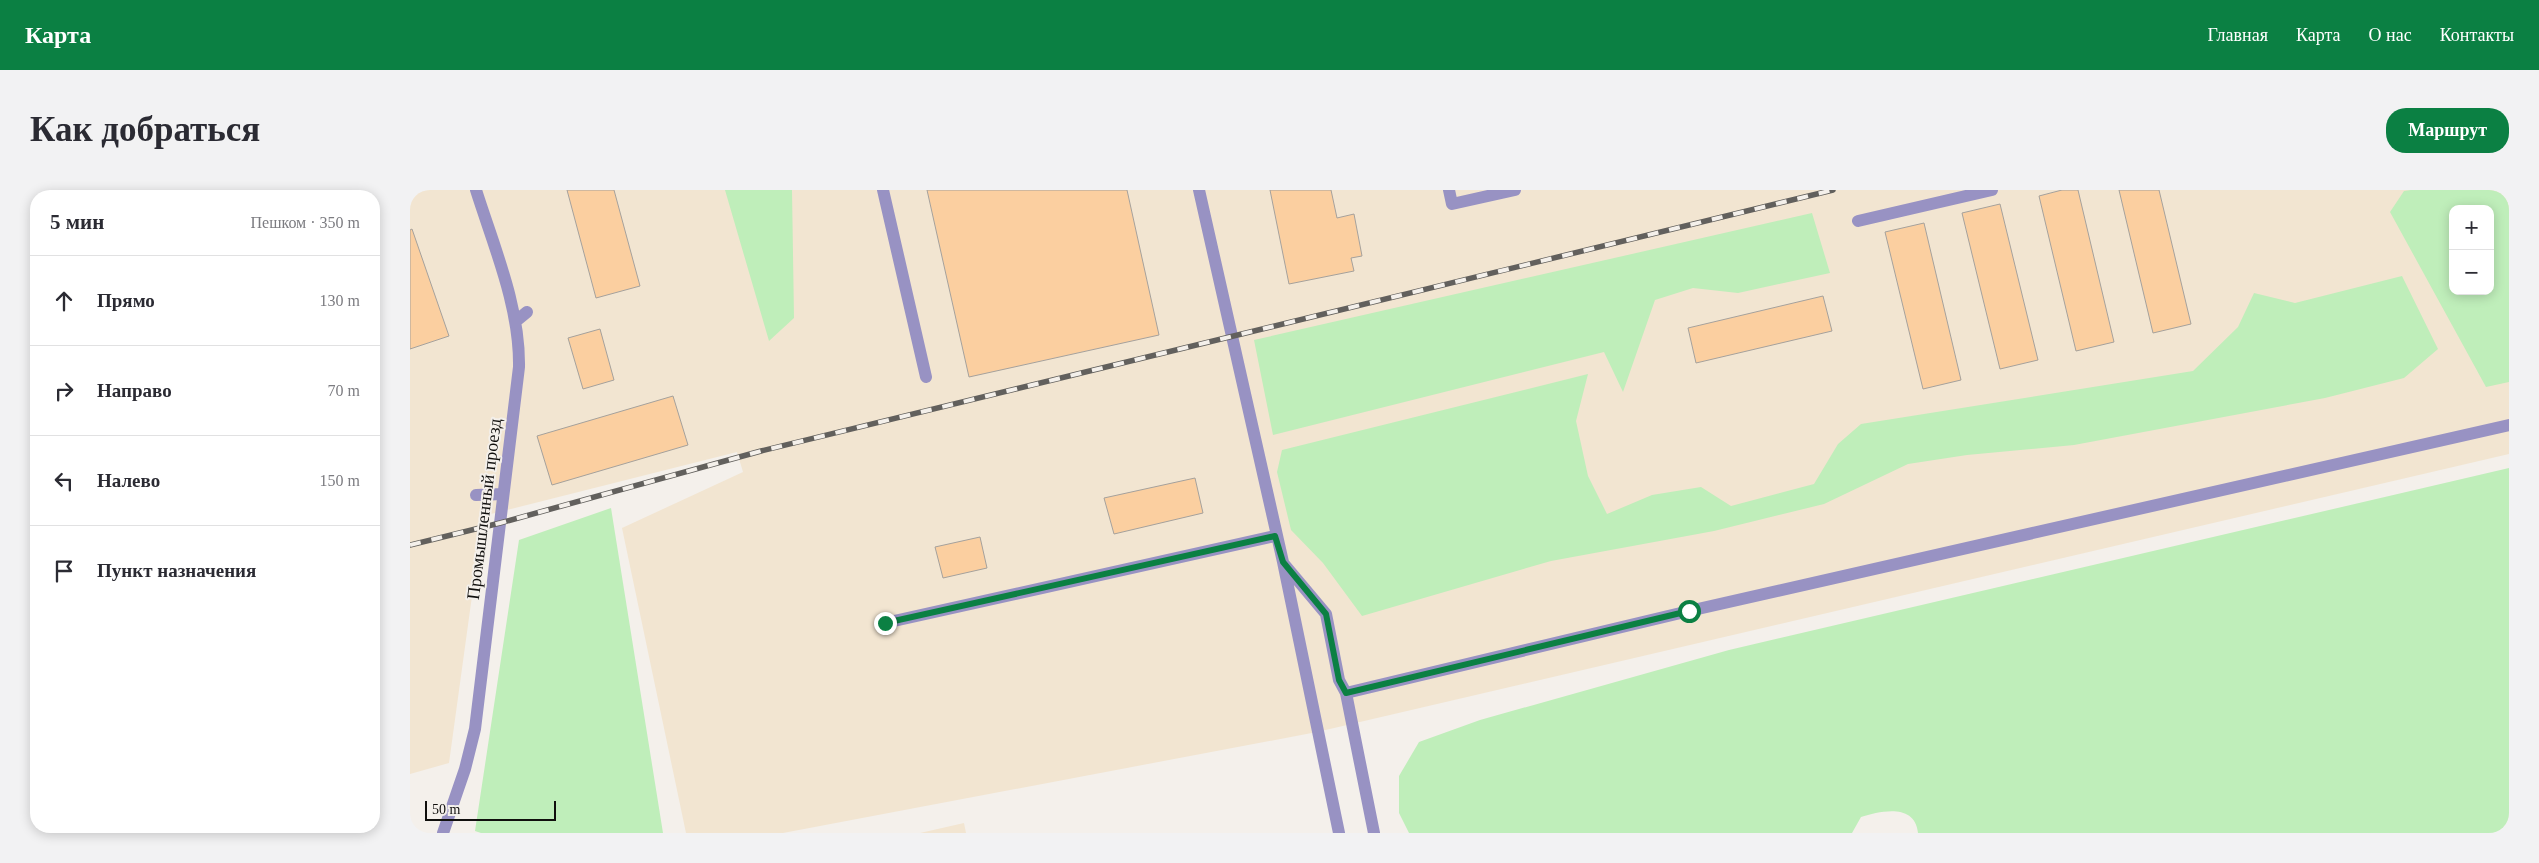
<!DOCTYPE html>
<html lang="ru">
<head>
<meta charset="utf-8">
<style>
	body { margin:0; font-family:Georgia,serif; background:#f2f2f3; color:#2b2b33 }
	.controls { position:absolute; right:15px; top:15px; display:grid; overflow:hidden; border-radius:10px; box-shadow:0 2px 12px #0003 }
	.controls button { width:45px; height:45px; display:grid; place-items:center; padding:0; border:0; border-bottom:1px solid #e1e1e2; background:#fff; color:#2b2b33; font:25px sans-serif }
	.scale { position:absolute; left:15px; bottom:12px; width:131px; box-sizing:border-box; padding-left:5px; border:2px solid #100f0d; border-top:0; font-size:14px; line-height:18px; white-space:nowrap; color:#100f0d; -webkit-text-stroke:4px #f4f0eb; paint-order:stroke }
	.stop { position:absolute; width:15px; height:15px; margin:-11px; border:4px solid #0b8043; border-radius:50%; background:#fff }
	.stop.end { background:#0b8043; border-color:#fff; box-shadow:0 1px 5px #0008 }
	.list { margin:0; padding:0; list-style:none }
	h2 { display:flex; justify-content:space-between; align-items:center; height:65px; margin:0; padding:0 20px; font-size:21px }
	h2 small { font-size:16px; font-weight:400; color:#7c7c81 }
	.list li { display:grid; grid-template-columns:32px 1fr auto; gap:15px; align-items:center; box-sizing:border-box; height:90px; padding:0 20px; border-top:1px solid #e1e1e2 }
	.list b { display:block; font-size:19px; white-space:nowrap }
	.list em { font-size:16px; font-style:normal; color:#7c7c81 }
	.icon { flex:none; width:28px; height:28px; fill:none; stroke:currentColor; stroke-width:2; stroke-linecap:round; stroke-linejoin:round }
	.map { position:relative; flex:none; width:2099px; height:643px; overflow:hidden; border-radius:20px }
	header { display:flex; align-items:center; gap:30px; box-sizing:border-box; height:70px; padding:0 25px; background:#0b8043; color:#fff }
	header strong { font-size:24px }
	nav { display:flex; gap:28px; margin-inline-start:auto; font-size:18px }
	.intro { display:flex; align-items:center; justify-content:space-between; box-sizing:border-box; height:120px; padding:0 30px }
	h1 { margin:0; font-size:35px }
	.button { padding:12px 22px; border-radius:20px; background:#0b8043; color:#fff; font-size:18px; font-weight:700 }
	main { display:flex; gap:30px; padding:0 30px }
	aside { flex:1; background:#fff; border-radius:20px; box-shadow:0 2px 12px #0003 }
	.map>svg:first-child { display:block }
	.industrial { fill:#f2e5d1; fill-rule:evenodd }
	.green { fill:#bfeeba; fill-rule:evenodd }
	.building { fill:#fbcfa0; stroke:#a5a19c }
	.lines { fill:none; stroke-linecap:round; stroke-linejoin:round }
	.minor { stroke:#9892c3; stroke-width:12 }
	.rail-casing { stroke:#62605d; stroke-width:5.5 }
	.rail { stroke:#f4f0eb; stroke-width:4; stroke-dasharray:11; stroke-linecap:butt }
	.route { stroke:#0b8043; stroke-width:6 }
	.labels { text-anchor:middle; dominant-baseline:central; stroke-width:4; stroke-linejoin:round; paint-order:stroke }
	.street-label { font-size:18px; fill:#100f0d; stroke:#f4f0eb }
</style>
</head>
<body>
<header>
<strong>Карта</strong>
<nav><a>Главная</a><a>Карта</a><a>О нас</a><a>Контакты</a></nav>
</header>
<div class="intro"><h1>Как добраться</h1><a class="button">Маршрут</a></div>
<main>
<aside>
<h2>5 мин<small>Пешком · 350 m</small></h2>
<ul class="list">
<li><svg class="icon" aria-label="ahead" viewBox="0 0 24 24"><path d="M12 20V5M6 11l6-6 6 6"/></svg><div><b>Прямо</b></div><em>130 m</em></li>
<li><svg class="icon" aria-label="right" viewBox="0 0 24 24"><path d="M7 20v-9h11M14 6l5 5-5 5"/></svg><div><b>Направо</b></div><em>70 m</em></li>
<li><svg class="icon" aria-label="left" viewBox="0 0 24 24"><path d="M17 20v-9H6M10 6l-5 5 5 5"/></svg><div><b>Налево</b></div><em>150 m</em></li>
<li><svg class="icon" aria-label="arrive" viewBox="0 0 24 24"><path d="M6 21V4h12l-3 4 3 4H6"/></svg><div><b>Пункт назначения</b></div></li>
</ul>
</aside>
<div class="map">
<svg width="2099" height="643" viewBox="0 0 2099 643">
	<rect width="100%" height="100%" fill="#f4f0eb"/>
	<!-- industrial -->
	<path class="industrial" d="M0,0h2099v264l-1192,278 -534,101h-97l-64,-305 121,-56 -6,-20 -254,64 -34,247 -39,11zM2043,19h37v82h-37z
		M554,633l2,10h-46z"/>
	<!-- green -->
	<path class="green" d="M315,0h67l2,128 -25,23z
		M2001,0h98v192l-23,5 -96,-175 14,-21zM2043,19h37v82h-37z
		M1402,23l18,60 -92,20 -45,-5 -38,12 -32,92 -19,-40 -331,83 -19,-95z
		M1992,86l36,73 -34,29 -79,20 -251,47 -107,10 -59,9 -84,40 -110,27 -163,30 -189,55 -39,-53 -32,-33 -14,-58 5,-22 306,-76 -12,47 12,55 19,38 45,-19 49,-8 30,19 83,-22 24,-40 23,-20 332,-53 45,-44 16,-34 41,10z
		M2099,278v365h-591c-3,-30 -37,-22 -57,-16l-9,16h-443l-10,-20v-37l20,-34 61,-22 249,-70z
		M201,318l52,325h-182l-6,-2 44,-291z"/>
	<!-- building -->
	<path class="building" d="M157,0h47l26,96 -44,12z
		M517,0h200l32,145 -190,42z
		M860,0h61l6,28 17,-4 8,42 -11,2 3,13 -65,13z
		M1652,0h16l36,152 -38,9 -37,-155z
		M1709,0h40l32,134 -38,9z
		M1590,14l38,156 -38,9 -38,-156z
		M1514,33l37,157 -38,9 -38,-157z
		M2,39l37,107 -39,13v-119z
		M1413,106l9,35 -136,32 -8,-35z
		M190,139l14,51 -31,9 -15,-51z
		M263,206l15,49 -136,40 -15,-49z
		M785,288l8,35 -89,21 -10,-36z
		M570,347l7,31 -44,10 -8,-31z"/>
	<g class="lines">
		<!-- minor -->
		<path class="minor" d="M473,0l43,187
			M789,0l84,372 56,271
			M1039,0l3,14 63,-14
			M1448,31l134,-31
			M106,131l11,-9
			M66,305l27,-1
			M874,374l42,50 13,66 7,13 28,140
			M475,433l390,-87
			M936,503l343,-82 820,-186
			M33,643l22,-64 10,-40 44,-362c1,-60 -25,-120 -43,-177"/>
		<!-- rail casing -->
		<g class="rail-casing">
			<path id="rail" d="M0,355l90,-22 261,-72 1072,-261"/>
		</g>
		<!-- rail -->
		<use href="#rail" class="rail"/>
	</g>
	<g class="lines">
		<!-- route -->
		<path class="route" d="M475,433l390,-87 8,26 43,52 13,66 7,13 343,-82"/>
	</g>
	<g class="labels">
		<!-- street labels -->
		<g class="street-label">
			<text transform="translate(74 319) rotate(-83)">Промышленный проезд</text>
		</g>
	</g>
</svg>
<div class="controls">
<button>+</button>
<button>−</button>
</div>
<div class="scale">50 m</div>
<div class="stop" style="left:1279px;top:421px"></div>
<div class="stop end" style="left:475px;top:433px"></div>
</div>
</main>
</body>
</html>
